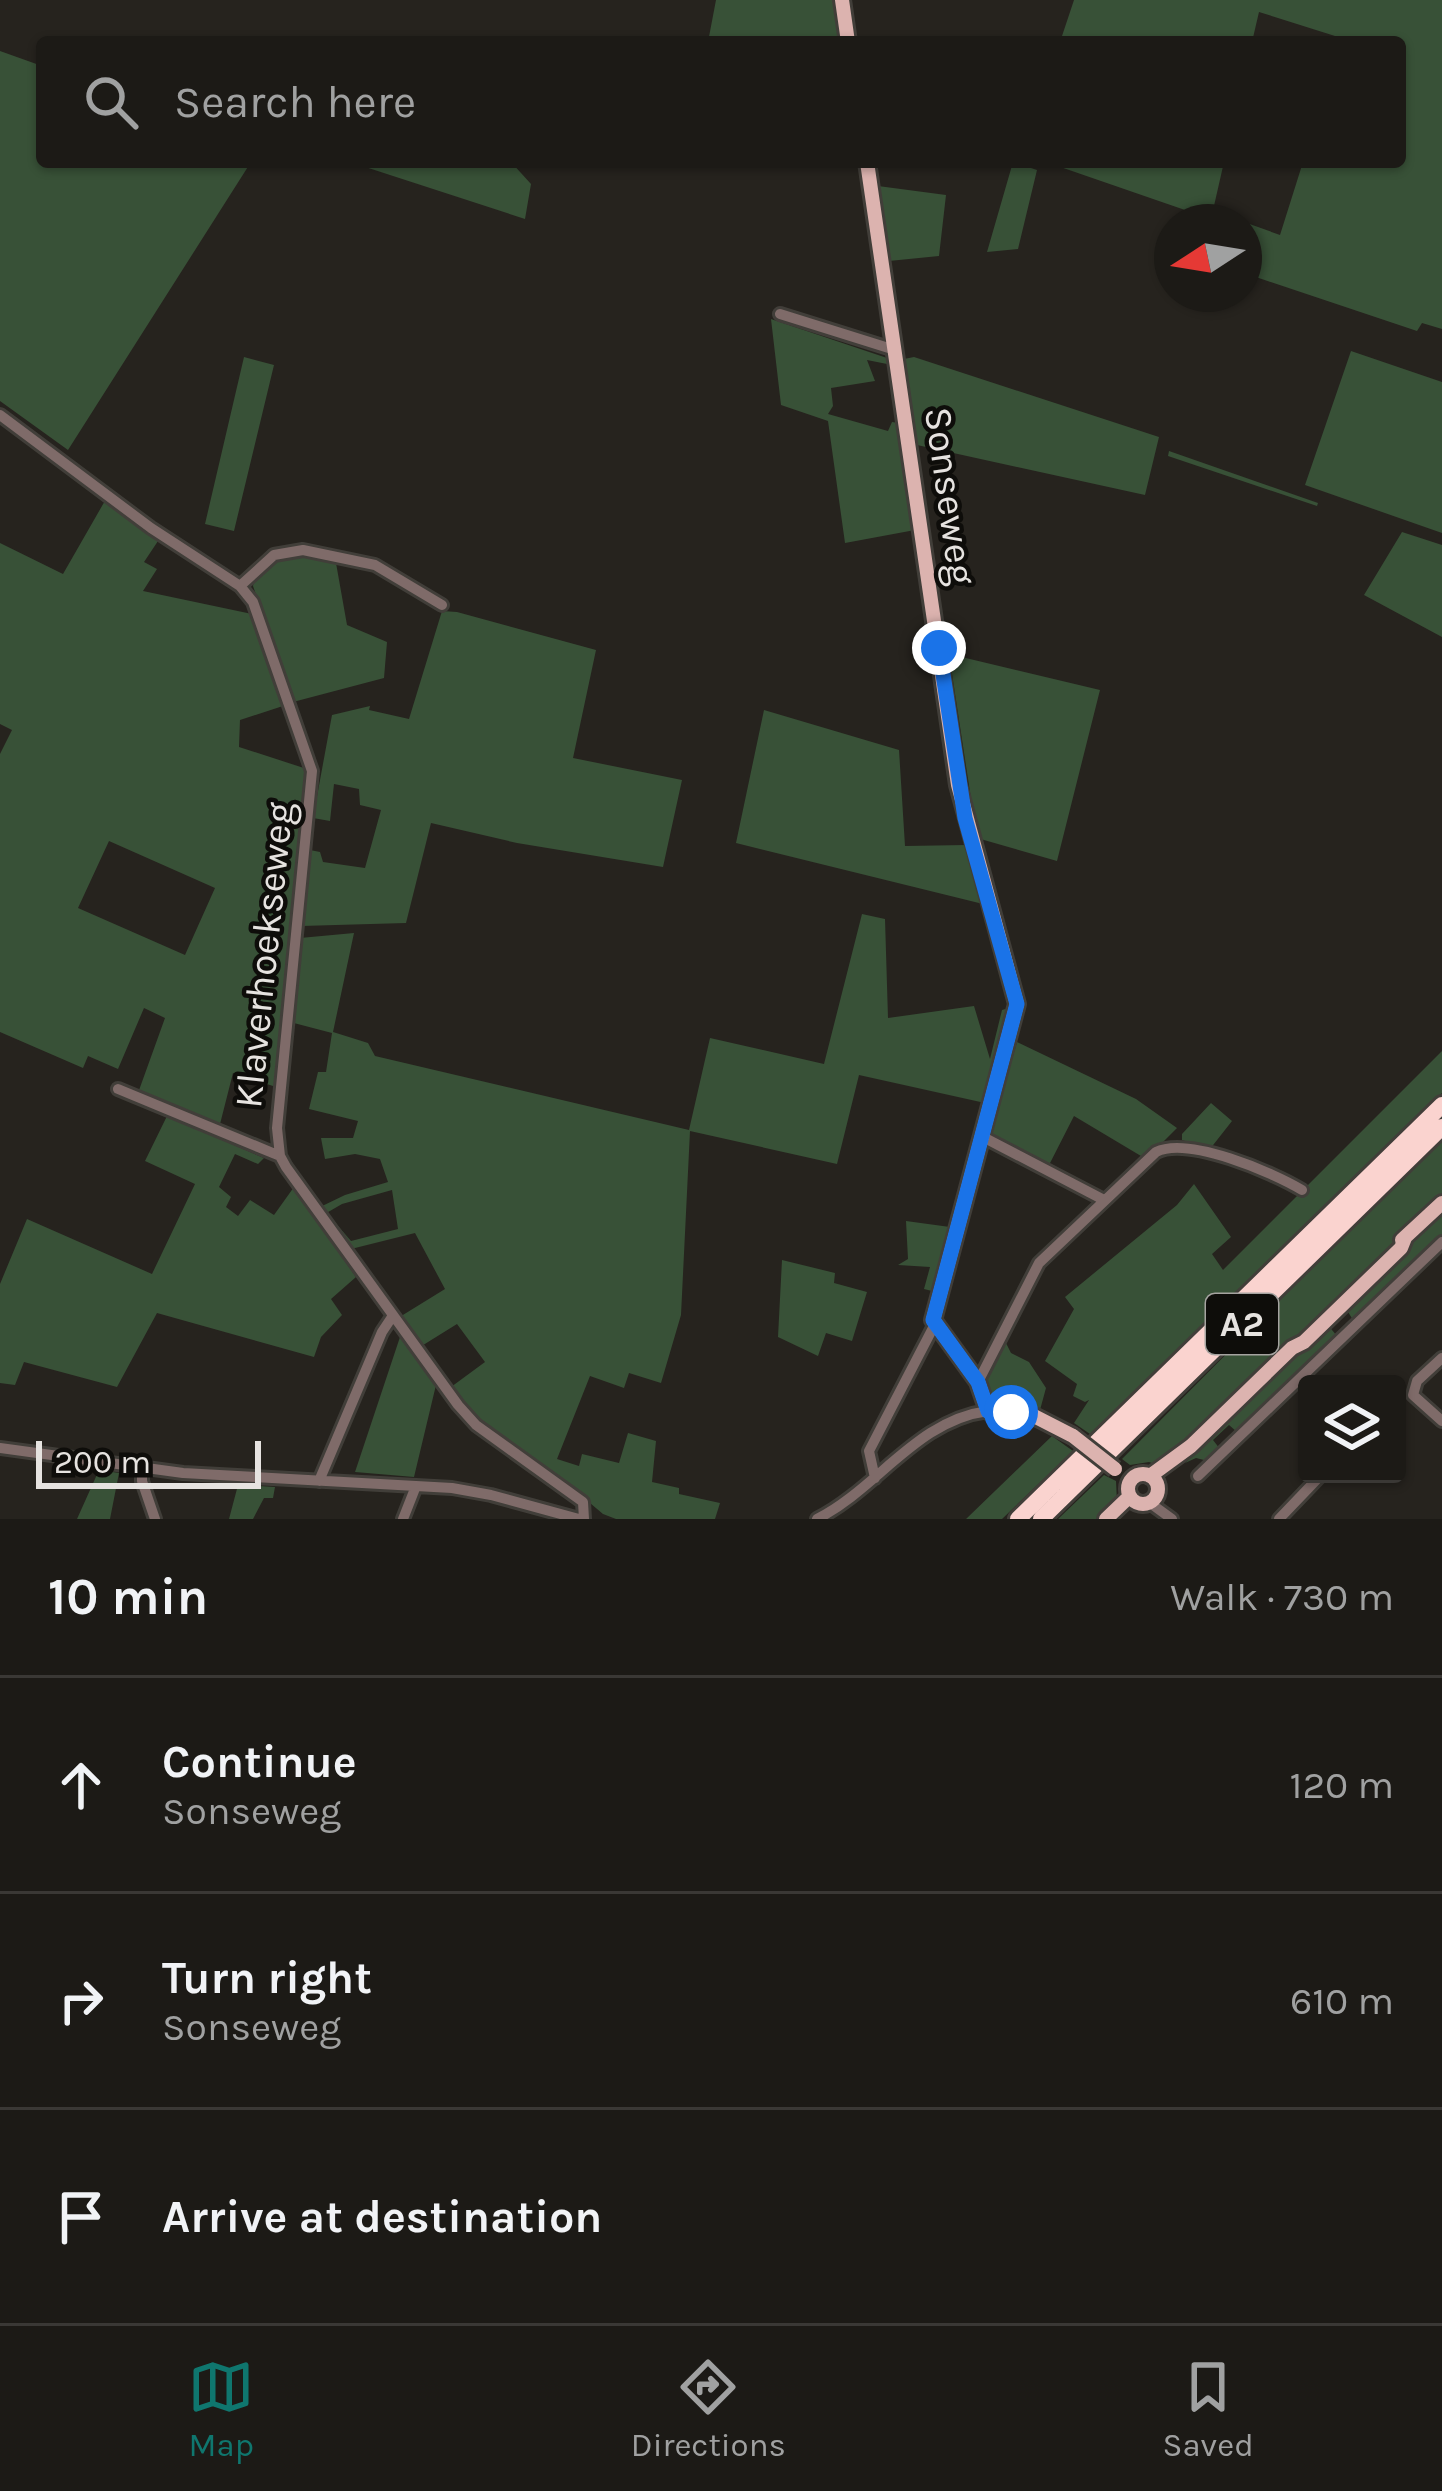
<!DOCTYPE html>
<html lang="en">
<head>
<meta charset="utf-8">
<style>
	body { margin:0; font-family:Karla,sans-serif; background:#25231f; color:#f1f3f6 }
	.controls { position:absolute; right:36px; bottom:36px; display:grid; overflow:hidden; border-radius:12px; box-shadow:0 3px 9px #0004 }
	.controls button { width:108px; height:108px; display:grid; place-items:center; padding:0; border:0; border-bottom:3px solid #3a3835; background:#1c1a16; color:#f1f3f6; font:60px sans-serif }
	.compass { position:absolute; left:1154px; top:204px; width:108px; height:108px; border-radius:50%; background:#1c1a16; box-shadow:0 3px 9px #0004; rotate:258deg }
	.scale { position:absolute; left:36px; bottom:30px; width:225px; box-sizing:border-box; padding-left:12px; border:6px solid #e6e3e0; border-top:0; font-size:33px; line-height:42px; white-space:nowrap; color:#e6e3e0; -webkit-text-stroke:9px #0e0d0a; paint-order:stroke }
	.stop { position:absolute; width:36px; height:36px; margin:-27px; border:9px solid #1a73e8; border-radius:50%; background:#fff }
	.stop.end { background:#1a73e8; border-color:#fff; box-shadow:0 3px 12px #0008 }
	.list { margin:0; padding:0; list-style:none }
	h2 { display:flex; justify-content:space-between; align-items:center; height:156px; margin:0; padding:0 48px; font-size:51px }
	h2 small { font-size:39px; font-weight:400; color:#a0a1a1 }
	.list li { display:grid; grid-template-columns:78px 1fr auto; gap:36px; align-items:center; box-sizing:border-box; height:216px; padding:0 48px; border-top:3px solid #3a3835 }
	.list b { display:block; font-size:45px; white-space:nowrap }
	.list p { margin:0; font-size:39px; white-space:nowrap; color:#a0a1a1 }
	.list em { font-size:39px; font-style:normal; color:#a0a1a1 }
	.icon { flex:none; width:66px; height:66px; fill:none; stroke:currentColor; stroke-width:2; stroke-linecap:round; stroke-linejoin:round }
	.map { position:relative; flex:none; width:1442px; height:1519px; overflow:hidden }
	.search { position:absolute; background:#1c1a16; box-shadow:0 3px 9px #0004; left:36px; right:36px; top:36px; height:132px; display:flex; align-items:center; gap:30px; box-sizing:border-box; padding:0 42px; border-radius:12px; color:#a0a1a1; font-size:45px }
	.sheet { height:804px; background:#1c1a16 }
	nav { display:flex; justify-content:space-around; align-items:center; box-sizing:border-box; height:168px; border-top:3px solid #3a3835; background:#1c1a16; font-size:33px; color:#a0a1a1 }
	nav a { display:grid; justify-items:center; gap:6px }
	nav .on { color:#0f766e }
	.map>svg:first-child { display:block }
	.green { fill:#385137; fill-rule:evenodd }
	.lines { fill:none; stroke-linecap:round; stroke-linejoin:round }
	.minor-casing { stroke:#413e39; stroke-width:16 }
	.major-casing { stroke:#413e39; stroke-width:20 }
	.highway-casing { stroke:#413e39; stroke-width:22 }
	.minor { stroke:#7f6b69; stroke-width:10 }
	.major { stroke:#dcb3af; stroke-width:14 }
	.highway { stroke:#fad3cf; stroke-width:16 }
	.major-bridge-casing { stroke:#413e39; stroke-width:20; stroke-linecap:butt }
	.major-bridge { stroke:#dcb3af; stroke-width:14 }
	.route { stroke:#1a73e8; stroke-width:15 }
	.labels { text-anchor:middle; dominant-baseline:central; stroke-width:9; stroke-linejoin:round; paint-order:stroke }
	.shield { fill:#0e0d0a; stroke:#a5a3a0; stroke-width:3 }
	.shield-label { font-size:36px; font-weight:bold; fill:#e6e3e0 }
	.street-label { font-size:39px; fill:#e6e3e0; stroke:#0e0d0a }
</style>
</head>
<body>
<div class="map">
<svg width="1442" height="1519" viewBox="0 0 1442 1519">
	<rect width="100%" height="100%" fill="#26231e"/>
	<!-- green -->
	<path class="green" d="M716,0h121l6,42h-135z
		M1074,0h368v329l-20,-6 -5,8 -173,-58v-51l36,13 23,-73h97v-120h-65v-6l-76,-24 -7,30h-192z
		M0,51l42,15v96h209l-183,288 -68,-49z
		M350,162h161l20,22 -6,35z
		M1013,162l24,8 -19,79 -31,3z
		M1046,162h178l-13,57z
		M878,186l68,9 -7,61 -50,5z
		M771,319l119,40 -3,5 -20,-4 8,21 -44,7 2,18 -5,8 60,17 4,-9 7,1 16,107 -70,13 -17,-122 -47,-16z
		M1351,351l91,31v151l-137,-48z
		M244,357l30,8 -40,166 -29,-7z
		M914,357l245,80 -14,58 -228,-50 -13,-86z
		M1169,451l149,52 -1,3 -149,-50z
		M106,499l54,39 -16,24 13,7 -14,22 109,23 34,91 -46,15 -1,27 68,22 -31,318 -43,-14 -14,55 -81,-35 27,-75 -21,-10 -26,61 -30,-13 -5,12 -83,-36v-278l12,-24 -12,-6v-181l63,31zM109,841l106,47 -30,67 -107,-47z
		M1402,532l40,13v92l-78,-42z
		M298,554l38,9 11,62 40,17 -3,36 -91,24 -40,-116 1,-6 30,-24z
		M442,611l15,1 139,38 -23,108 109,22 -19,87 -146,-24 -86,-20 -25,100 -105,3 9,-76 10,2 3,10 42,6 16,-58 -21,-5 -1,-16 -25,-5 -4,37 -17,-3 19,-103 38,-9 -1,4 40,9z
		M949,654l151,36 -43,171 -80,-23z
		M764,710l135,40 6,96 61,-1 17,59 -247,-61z
		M862,914l23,5 3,99 86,-12 16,53 12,-49 10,-3 -27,96 -126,-28 -22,89 -147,-33 -9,184 -20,68 -32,-10 -5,15 -34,-12 -33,83 22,7 3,-12 37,9 9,-30 28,8 -4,41 27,6v6l41,9 -5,16h-99l-13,-5 -51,-43 -66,-44 -35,-40 34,-25 -28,-38 -37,23 -22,-29 47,-29 -30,-56 -68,17 -21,-30h7l18,21 47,-12 -6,-39 -50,14 -19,11 -5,-7 27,-13 43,-13 -8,-23 -25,-5 -30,5 -4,-21h32l5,-17 -49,-12 9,-37h8l6,-39 -42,-11 10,-84 54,-5 -21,99 35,11 7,13 314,74 21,-92 114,26z
		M1017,1042l119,57 41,29 -31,31 -72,-43 -26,51 -58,-32z
		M1442,1051v42l-209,208 -143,133 -16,-11 15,-23 -4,2 -12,-6 4,-12 -32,-23 29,-52 -9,-12 112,-92 17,-21 37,53 -19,17 11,16z
		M1211,1103l21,18 -22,28 -28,-9v-6z
		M167,1116l97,42 -6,6 -23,-10 -16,33 12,10 -5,10 12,9 12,-16 24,15 20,-28 62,90 -25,22 11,16 -21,22 -7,20 -157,-44 -40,74 -93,-25 -9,23 -15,-2v-99l27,-65 125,55 43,-90 -50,-23z
		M1442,1137v59l-252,243 -32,26 -9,-3 -19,3 -8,-6z
		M1442,1213v23l-89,84 -8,-13z
		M906,1221l44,6 -18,64 -8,-2 6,-22 -32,-2 10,-6z
		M782,1260l53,13 -1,10 33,9 -15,49 -26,-8 -8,23 -40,-19z
		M1327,1324l10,12 -100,96 -8,-7 -16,15 7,9 -12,12 -12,-3 -11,5z
		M400,1337l36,48 -22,92 -59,-5z
		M1005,1341l6,12 18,9 17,26 -6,22 -47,-9 -7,-19z
		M1052,1436l21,15 -71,68h-36z
		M99,1470l20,3 -9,46h-33z
		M1104,1475l12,6 1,22 -16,16h-43z
		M238,1485l37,2 -2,11h-9l-11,21h-24z"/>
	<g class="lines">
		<!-- minor casing -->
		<g class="minor-casing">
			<path id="minor" d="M780,314l115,36
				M0,415l151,113 89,58 13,16 59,169 -35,357 3,28 6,11 172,238 18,20 107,77 1,17
				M240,586l34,-31 29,-5 72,15 67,40
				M118,1089l162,67
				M981,1136l123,64
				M978,1382l61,-119 117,-111c32,-16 116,20 146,38
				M1413,1395l4,-14 25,-23
				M1413,1395l29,26
				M0,1448l183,25 269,15 39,7 88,24
				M142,1468v13l13,38
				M1198,1476l244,-234
				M875,1478l-6,-27 66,-127
				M319,1481l63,-149 10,-15
				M1150,1503l22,16
				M403,1519l13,-33
				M817,1519c61,-31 100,-99 171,-108
				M1279,1519l43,-45"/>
		</g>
		<!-- major casing -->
		<g class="major-casing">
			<path id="major" d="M842,0l6,42
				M867,162l91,623 59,219 -84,316 45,62 10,29 44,4 41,21
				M1402,1240l40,-37
				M1128 1489a15 15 0 1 1 30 0a15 15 0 1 1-30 0Z
				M1150,1476l41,-30 101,-98 12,-6 97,-94 4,-10
				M1106,1519l24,-23"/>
		</g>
		<!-- highway casing -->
		<g class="highway-casing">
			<path id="highway" d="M1018,1519l424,-414
				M1041,1519l401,-392"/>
		</g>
		<!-- minor -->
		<use href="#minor" class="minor"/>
		<!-- major -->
		<use href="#major" class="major"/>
		<!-- highway -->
		<use href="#highway" class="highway"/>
		<!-- major-bridge casing -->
		<g class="major-bridge-casing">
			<path id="major-bridge" d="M1073,1436l42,33"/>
		</g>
		<!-- major-bridge -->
		<use href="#major-bridge" class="major-bridge"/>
	</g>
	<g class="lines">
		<!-- route -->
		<path class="route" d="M939,648l26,170 52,186 -84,316 45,62 10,29 23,1"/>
	</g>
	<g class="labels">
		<!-- shield labels -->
		<rect class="shield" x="1206" y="1294" width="72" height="60" rx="9"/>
		<g class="shield-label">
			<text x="1242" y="1324">A2</text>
		</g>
		<!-- street labels -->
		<g class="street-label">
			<text transform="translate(950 496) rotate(82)">Sonseweg</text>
			<text transform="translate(264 955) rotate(-84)">Klaverhoekseweg</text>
		</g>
	</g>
</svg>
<div class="controls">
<button><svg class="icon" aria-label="layers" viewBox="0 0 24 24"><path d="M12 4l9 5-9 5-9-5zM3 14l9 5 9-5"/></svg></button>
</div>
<svg class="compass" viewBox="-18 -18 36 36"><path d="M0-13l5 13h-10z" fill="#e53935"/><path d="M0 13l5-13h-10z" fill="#a0a1a1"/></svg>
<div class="scale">200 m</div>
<div class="stop" style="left:1011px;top:1412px"></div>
<div class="stop end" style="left:939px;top:648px"></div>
<div class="search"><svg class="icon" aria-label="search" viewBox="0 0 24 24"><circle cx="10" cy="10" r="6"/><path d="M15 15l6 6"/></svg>Search here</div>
</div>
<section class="sheet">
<h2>10 min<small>Walk · 730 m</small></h2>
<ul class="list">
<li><svg class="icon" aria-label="ahead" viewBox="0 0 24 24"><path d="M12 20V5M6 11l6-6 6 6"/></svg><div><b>Continue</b><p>Sonseweg</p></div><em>120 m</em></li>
<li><svg class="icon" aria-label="right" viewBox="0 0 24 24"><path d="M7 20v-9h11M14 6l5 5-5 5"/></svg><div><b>Turn right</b><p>Sonseweg</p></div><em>610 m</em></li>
<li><svg class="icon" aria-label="arrive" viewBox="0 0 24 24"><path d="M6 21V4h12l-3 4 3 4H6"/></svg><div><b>Arrive at destination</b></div></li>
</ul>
</section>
<nav>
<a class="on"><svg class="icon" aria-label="map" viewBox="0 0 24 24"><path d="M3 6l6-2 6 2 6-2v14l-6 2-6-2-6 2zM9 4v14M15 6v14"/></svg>Map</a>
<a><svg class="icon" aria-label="directions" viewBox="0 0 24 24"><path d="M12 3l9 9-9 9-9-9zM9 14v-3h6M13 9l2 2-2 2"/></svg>Directions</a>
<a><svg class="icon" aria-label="saved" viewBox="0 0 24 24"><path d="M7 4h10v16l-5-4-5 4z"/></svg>Saved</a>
</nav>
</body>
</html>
